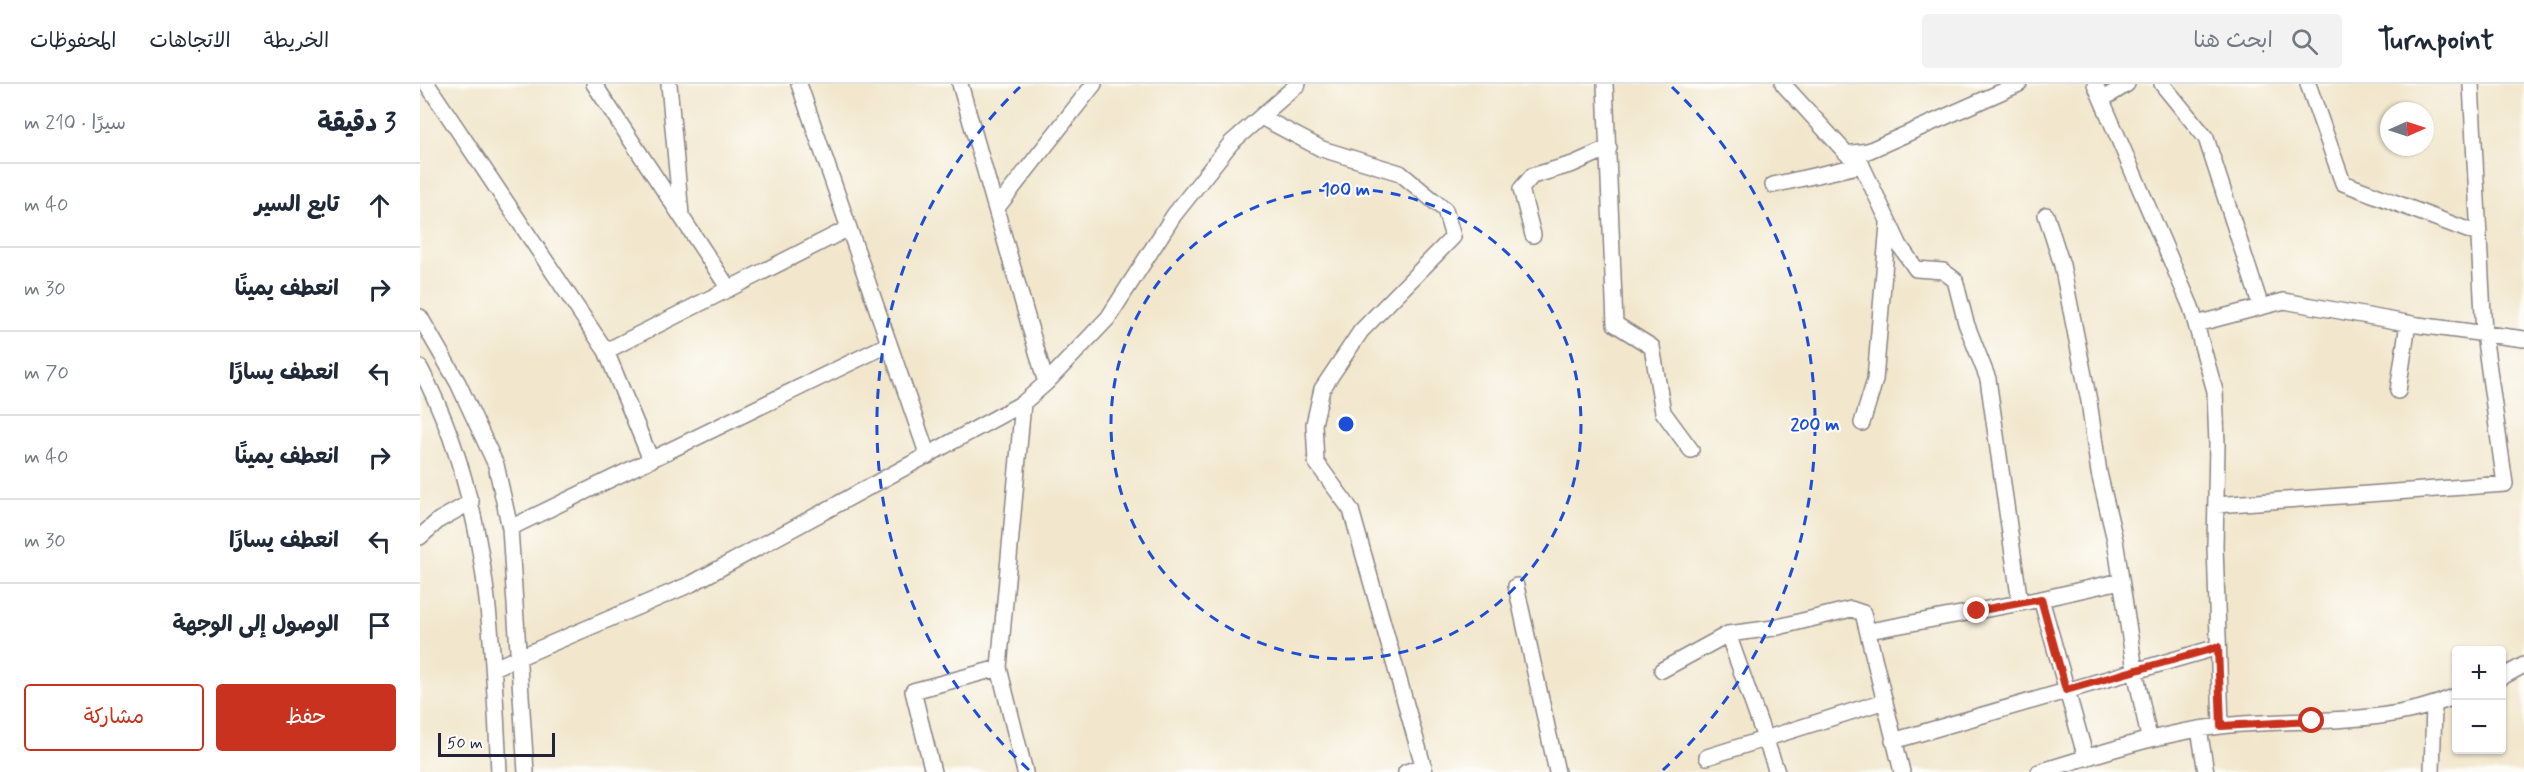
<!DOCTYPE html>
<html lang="ar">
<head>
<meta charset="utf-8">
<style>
	body { margin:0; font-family:Mynerve,"Playpen Sans Arabic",sans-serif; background:#f2f2f3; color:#1f2937; direction:rtl }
	.controls { position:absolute; right:18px; bottom:18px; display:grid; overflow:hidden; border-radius:6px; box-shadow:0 2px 4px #0004 }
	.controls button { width:54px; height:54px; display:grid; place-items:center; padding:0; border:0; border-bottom:2px solid #e0e1e3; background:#fff; color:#1f2937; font:30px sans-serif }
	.compass { position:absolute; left:1960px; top:18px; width:54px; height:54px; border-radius:50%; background:#fff; box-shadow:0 2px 4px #0004; rotate:87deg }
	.scale { position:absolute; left:18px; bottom:15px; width:117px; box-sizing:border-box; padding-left:6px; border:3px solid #22223b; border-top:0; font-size:16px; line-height:21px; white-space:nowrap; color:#22223b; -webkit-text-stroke:4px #fdfcf7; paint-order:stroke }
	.stop { position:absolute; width:18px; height:18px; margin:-14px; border:4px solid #c8321e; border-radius:50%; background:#fff }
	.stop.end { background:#c8321e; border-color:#fff; box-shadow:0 2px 6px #0008 }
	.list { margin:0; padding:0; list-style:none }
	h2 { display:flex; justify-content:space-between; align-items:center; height:78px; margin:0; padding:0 24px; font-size:26px }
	h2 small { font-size:20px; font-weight:400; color:#747a83 }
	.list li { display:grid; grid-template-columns:39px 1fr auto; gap:18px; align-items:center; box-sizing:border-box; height:84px; padding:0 24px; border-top:2px solid #e0e1e3 }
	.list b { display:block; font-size:22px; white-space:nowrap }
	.list em { font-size:20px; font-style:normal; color:#747a83 }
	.actions { display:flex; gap:12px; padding:18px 24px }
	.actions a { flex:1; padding:14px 0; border:2px solid #c8321e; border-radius:6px; text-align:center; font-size:21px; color:#c8321e }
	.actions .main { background:#c8321e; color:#fff }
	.icon { flex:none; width:33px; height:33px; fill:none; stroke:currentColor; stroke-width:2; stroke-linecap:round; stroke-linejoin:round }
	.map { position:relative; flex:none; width:2104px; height:688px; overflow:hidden; direction:ltr }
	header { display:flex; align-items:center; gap:36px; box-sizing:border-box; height:84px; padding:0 30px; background:#fff; border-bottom:2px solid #e0e1e3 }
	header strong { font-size:28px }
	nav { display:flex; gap:33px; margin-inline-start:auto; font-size:21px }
	.search { width:420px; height:54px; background:#f2f2f3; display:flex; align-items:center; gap:15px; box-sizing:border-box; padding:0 21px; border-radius:6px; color:#747a83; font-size:22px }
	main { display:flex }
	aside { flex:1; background:#fff }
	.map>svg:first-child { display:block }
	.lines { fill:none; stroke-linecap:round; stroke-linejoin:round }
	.minor-casing { stroke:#8a8484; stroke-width:18 }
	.minor { stroke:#fff; stroke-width:15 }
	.route { stroke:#c8321e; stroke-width:8 }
	.ring { fill:none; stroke:#1d4ed8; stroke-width:3; stroke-dasharray:10 8 }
	.centre { fill:#1d4ed8; stroke:#fdfcf7; stroke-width:3 }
	.ring-label { font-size:18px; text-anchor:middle; font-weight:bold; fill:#1d4ed8; stroke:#fdfcf7; stroke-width:4.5; stroke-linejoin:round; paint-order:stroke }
</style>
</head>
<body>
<header>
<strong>Turnpoint</strong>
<div class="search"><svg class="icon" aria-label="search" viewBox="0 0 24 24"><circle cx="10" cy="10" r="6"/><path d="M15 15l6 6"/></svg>ابحث هنا</div>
<nav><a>الخريطة</a><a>الاتجاهات</a><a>المحفوظات</a></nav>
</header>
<main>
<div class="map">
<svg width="2104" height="688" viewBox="0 0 2104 688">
	<rect width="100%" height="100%" fill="#fdfcf7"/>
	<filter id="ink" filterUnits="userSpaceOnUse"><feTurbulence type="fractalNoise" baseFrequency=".0167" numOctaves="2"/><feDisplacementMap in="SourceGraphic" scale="12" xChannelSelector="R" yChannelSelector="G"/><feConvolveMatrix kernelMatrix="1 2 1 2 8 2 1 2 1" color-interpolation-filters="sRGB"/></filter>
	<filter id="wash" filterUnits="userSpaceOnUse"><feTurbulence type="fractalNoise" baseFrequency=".008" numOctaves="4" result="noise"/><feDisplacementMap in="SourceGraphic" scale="24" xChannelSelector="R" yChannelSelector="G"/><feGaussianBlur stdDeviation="1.35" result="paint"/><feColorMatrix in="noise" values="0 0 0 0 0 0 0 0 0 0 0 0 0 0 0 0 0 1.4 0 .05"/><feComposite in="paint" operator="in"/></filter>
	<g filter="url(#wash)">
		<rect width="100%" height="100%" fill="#f2e7cd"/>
	</g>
	<g filter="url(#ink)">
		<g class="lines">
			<!-- minor casing -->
			<g class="minor-casing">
				<path id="minor" d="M7,0l179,267 45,109
					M174,0l135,205
					M249,0l12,131
					M379,0l129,372
					M540,0l86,299
					M1185,0l10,240 37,23 11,65 28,38
					M1363,0l64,70 21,-3 151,-67
					M1675,0l96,223 24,84 2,53 -2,102 6,180
					M1742,0l44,54 55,169
					M1888,0l35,99 135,51
					M1683,15l24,-15
					M841,33l61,32 78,24 45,37 8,27 -92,94 -39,58 -8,35 2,38 35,48 74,262
					M1436,69l44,93 16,23 27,2 12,9 11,43 22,56 32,224
					M1353,101l89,-20
					M576,125l98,-125
					M1626,131l16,50 27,136 10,72 16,67 20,130 14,68
					M1113,151l-12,-46 11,-13 41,-12 36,-16
					M0,233l38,66 38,82 14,63 16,244
					M1776,240l88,-23 134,24 106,14
					M186,267l243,-123
					M0,284c68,127 72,264 79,404
					M1978,307l10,-68
					M603,319l-24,265 26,104
					M1442,339l13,-43 13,-156
					M1796,421l289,-21 -21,-150 -13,-250
					M90,444l379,-184
					M0,453l19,-17 32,-18
					M1096,502l41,186
					M1621,515l45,159
					M1449,547l172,-32 80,-18
					M1308,550l49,138
					M74,584l197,-84 332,-181 23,-20 62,-65 66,-103 57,-72 67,-59
					M1242,586l66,-36 46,-6 77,-19 12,4 39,159
					M2082,593l22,-12
					M1779,645l7,43
					M1473,657l325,-94
					M1287,673l178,-56
					M513,688l-20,-81 86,-23
					M986,688l18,-6
					M1619,688c60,-18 119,-39 182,-46 78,-9 162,2 235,-30
					M2012,688l2,-66"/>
			</g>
			<!-- minor -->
			<use href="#minor" class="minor"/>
		</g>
	</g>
	<g class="lines" filter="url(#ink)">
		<!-- route -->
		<path class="route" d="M1557,527l64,-12 25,91 152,-43 3,79 91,-5"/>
	</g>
	<!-- distance rings -->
	<g class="ring">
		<circle cx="926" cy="340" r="235"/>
		<path d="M609 686A469 469 0 0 1 600 3M1252 3A469 469 0 0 1 1243 686"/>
	</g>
	<circle cx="926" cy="340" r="9" class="centre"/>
	<g class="ring-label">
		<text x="926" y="111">100 m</text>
		<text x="1395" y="346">200 m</text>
	</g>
</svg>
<div class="controls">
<button>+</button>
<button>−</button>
</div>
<svg class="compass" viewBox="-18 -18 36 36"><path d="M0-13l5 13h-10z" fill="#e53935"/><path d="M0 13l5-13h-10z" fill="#747a83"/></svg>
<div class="scale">50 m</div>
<div class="stop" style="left:1892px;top:637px"></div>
<div class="stop end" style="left:1557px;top:527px"></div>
</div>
<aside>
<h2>3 دقيقة<small>سيرًا · 210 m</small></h2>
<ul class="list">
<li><svg class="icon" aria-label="ahead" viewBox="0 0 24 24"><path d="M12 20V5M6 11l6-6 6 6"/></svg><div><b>تابع السير</b></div><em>40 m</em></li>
<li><svg class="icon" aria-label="right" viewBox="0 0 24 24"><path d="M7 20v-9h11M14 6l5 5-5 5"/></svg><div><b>انعطف يمينًا</b></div><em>30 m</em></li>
<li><svg class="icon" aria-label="left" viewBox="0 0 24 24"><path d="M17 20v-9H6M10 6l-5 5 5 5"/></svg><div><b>انعطف يسارًا</b></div><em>70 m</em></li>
<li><svg class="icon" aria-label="right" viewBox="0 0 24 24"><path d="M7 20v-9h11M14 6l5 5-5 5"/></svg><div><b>انعطف يمينًا</b></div><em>40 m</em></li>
<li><svg class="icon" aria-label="left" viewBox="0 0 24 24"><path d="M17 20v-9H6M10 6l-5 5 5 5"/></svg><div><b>انعطف يسارًا</b></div><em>30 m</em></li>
<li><svg class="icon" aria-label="arrive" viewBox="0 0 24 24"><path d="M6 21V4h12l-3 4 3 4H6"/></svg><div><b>الوصول إلى الوجهة</b></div></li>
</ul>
<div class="actions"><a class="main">حفظ</a><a>مشاركة</a></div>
</aside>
</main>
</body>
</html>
